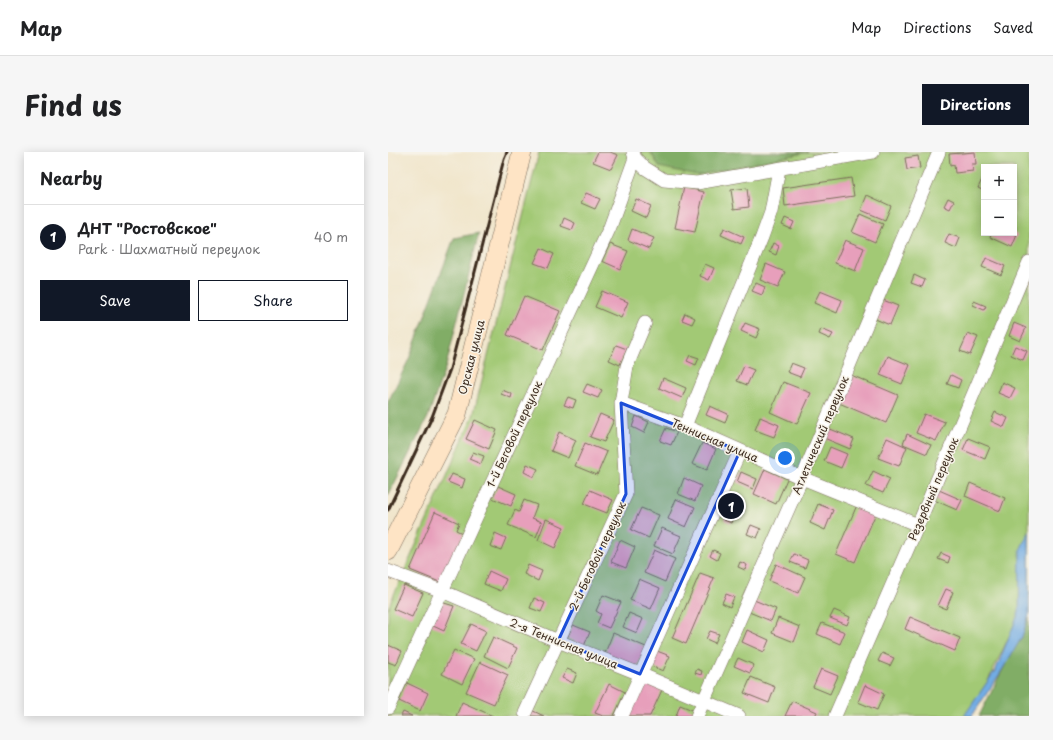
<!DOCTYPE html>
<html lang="en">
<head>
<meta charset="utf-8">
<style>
	body { margin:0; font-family:"Playpen Sans",sans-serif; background:#f6f6f6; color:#202124 }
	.controls { position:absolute; right:12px; top:12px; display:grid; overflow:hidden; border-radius:0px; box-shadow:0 2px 10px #0003 }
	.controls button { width:36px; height:36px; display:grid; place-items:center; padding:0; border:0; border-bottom:1px solid #e0e0e0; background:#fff; color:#202124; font:20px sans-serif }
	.you { position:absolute; left:397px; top:306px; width:14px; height:14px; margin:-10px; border:3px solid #fff; border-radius:50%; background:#1a73e8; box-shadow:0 0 0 6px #1a73e833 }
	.badge { display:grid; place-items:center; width:26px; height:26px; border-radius:50%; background:#111827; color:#fff; font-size:13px; font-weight:700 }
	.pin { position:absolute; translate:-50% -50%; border:2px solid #fff; box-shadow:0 1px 4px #0006 }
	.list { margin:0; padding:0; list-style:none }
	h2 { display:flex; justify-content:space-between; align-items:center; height:52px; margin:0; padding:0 16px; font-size:17px }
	h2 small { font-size:13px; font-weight:400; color:#757577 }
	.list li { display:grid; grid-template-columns:26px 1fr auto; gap:12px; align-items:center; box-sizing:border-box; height:64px; padding:0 16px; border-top:1px solid #e0e0e0 }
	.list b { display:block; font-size:15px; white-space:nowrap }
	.list p { margin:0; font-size:13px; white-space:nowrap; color:#757577 }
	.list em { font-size:13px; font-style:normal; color:#757577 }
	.actions { display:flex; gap:8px; padding:12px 16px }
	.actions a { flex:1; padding:9px 0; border:1px solid #111827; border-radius:0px; text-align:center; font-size:14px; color:#111827 }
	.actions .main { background:#111827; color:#fff }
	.map { position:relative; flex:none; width:641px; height:564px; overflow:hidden; border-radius:0px }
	header { display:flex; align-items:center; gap:24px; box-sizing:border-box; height:56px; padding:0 20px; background:#fff; border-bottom:1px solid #e0e0e0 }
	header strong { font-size:19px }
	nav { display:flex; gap:22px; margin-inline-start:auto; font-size:14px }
	.intro { display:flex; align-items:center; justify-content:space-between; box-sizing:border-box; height:96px; padding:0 24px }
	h1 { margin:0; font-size:28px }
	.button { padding:10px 18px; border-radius:0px; background:#111827; color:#fff; font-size:14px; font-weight:700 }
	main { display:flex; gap:24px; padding:0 24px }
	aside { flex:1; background:#fff; border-radius:0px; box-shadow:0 2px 10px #0003 }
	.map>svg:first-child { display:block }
	.green { fill:#a2c974; stroke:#6e7a49; fill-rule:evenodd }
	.forest { fill:#81ad66; stroke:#5e6c42 }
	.water { fill:#72ace3; stroke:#566b80 }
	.building { fill:#e79fbb }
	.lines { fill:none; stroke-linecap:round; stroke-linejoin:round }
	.minor-casing { stroke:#7b6c5b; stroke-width:14 }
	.secondary-casing { stroke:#7b6c5b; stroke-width:20 }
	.minor { stroke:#fff; stroke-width:13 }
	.secondary { stroke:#fee4c5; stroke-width:19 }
	.rail { stroke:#3b2a1e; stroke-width:3 }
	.marked { fill:#1d4ed8; fill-opacity:0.2; stroke:#1d4ed8; stroke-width:3; stroke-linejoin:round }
	.labels { text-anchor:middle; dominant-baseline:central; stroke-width:3; stroke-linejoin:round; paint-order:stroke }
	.street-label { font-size:11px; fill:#3b2a1e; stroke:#f7f3e8 }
</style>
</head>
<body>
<header>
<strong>Map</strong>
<nav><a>Map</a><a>Directions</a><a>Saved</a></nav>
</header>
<div class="intro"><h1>Find us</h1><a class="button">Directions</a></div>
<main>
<aside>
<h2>Nearby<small></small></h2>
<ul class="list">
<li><span class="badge">1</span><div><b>ДНТ &quot;Ростовское&quot;</b><p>Park · Шахматный переулок</p></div><em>40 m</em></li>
</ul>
<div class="actions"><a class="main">Save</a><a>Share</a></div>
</aside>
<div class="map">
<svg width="641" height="564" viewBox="0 0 641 564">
	<rect width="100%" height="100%" fill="#f7f3e8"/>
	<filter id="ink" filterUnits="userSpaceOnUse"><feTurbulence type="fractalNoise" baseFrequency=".025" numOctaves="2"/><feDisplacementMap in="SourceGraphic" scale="8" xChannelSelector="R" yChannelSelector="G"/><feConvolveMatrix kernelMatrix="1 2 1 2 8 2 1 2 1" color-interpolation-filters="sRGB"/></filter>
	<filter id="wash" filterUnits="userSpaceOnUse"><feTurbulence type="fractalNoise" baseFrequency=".012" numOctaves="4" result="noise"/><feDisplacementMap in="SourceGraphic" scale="16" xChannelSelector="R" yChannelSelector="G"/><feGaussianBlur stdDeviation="0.9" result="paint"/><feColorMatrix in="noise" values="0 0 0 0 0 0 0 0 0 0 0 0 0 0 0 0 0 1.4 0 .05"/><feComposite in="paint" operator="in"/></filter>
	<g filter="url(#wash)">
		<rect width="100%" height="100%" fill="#f1e6cc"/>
		<!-- green -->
		<path class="green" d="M151,0h111l10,15 129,-11 19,-4h221v443l-58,121h-583v-108l85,-192zM596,15h30v66h-30z"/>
		<!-- forest -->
		<path class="forest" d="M263,0h157l-110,23 -39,-8z
			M91,81l-33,133 -18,51 -40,79v-94l21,-43 45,-121z
			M641,466v98h-50z"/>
		<!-- water -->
		<path class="water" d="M641,379v84l-7,22 -21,35 -29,44h-8l32,-47 23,-57 1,-62z"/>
		<g id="blocks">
			<!-- building -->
			<path class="building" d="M210,0h12l8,3 -7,14 -18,-7z
				M587,0l1,12h-4l1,7 -18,2 -1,-8 -4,1 -1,-12z
				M530,4l2,12 -13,2 -2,-12z
				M596,23v16l-6,-3z
				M463,26l3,18 -69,10 -2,-18z
				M296,35l20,5 -9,40 -20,-4z
				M359,36l2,19 -15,2 -3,-19z
				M198,41l14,6 -5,10 -14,-6z
				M479,43l24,11 -6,14 -24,-10z
				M560,46l6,3 -4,8 -6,-3z
				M248,47l15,7 -5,12 -15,-7z
				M472,62l23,10 -8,18 -23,-10z
				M176,66l11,5 -3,7 -11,-4z
				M397,66l9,4 -3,7 -9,-4z
				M336,76l20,9 -3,7 -20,-9z
				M244,77l22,9 -5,11 -21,-9z
				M603,81h22l4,2 -5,12 -22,-10z
				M561,82l11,4 -4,10 -11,-5z
				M457,88l19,8 -9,23 -20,-8z
				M385,91l6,3 -3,9 -7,-3z
				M222,92l18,7 -8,18 -18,-8z
				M153,96l13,6 -6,14 -14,-5z
				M598,106l19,8 -4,9 -19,-8z
				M317,112l9,4 -5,12 -9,-4z
				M378,112l19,8 -7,15 -18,-7z
				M526,123l11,5 -3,7 -11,-4z
				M368,131l9,4 -3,8 -10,-4z
				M214,139l26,11 -7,16 -26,-11z
				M432,139l22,9 -5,13 -23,-10z
				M136,144l36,15 -17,39 -36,-15z
				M495,148l15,6 -8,19 -15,-6z
				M586,149l12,5 -2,4 -11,-5z
				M297,161l10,5 -3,6 -10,-4z
				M357,171l15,6 -4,9 -15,-7z
				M626,171l12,5 -6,13 -11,-5z
				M433,177l12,5 -3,5 -11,-5z
				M580,181l10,4 -8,18 -10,-4z
				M228,193l11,4 -7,16 -11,-5z
				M627,194l12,5 -4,9 -12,-5z
				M302,203l9,3 -3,7 -9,-4z
				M500,204l22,9 -8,19 -22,-9z
				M403,211l13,5 -4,9 -13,-5z
				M356,214l10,4 -7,15 -10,-4z
				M463,223l47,20 -12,28 -47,-20z
				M563,223l10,5 -3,8 -11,-4z
				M275,226l23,10 -4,10 -23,-10z
				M395,230l28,11 -14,31 -27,-12z
				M614,230l13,6 -5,10 -12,-5z
				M199,232l15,6 -4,8 -15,-6z
				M114,238l10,4 -1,4 -10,-4z
				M180,245l8,3 -3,8 -9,-3z
				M322,254l18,8 -3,9 -19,-8z
				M607,260l13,6 -4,9 -13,-6z
				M212,262l14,6 -10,22 -14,-5z
				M536,262l21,8 -9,19 -20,-8z
				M248,264l13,6 -5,11 -12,-6z
				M372,265l19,8 -5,12 -19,-7z
				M87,268l22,10 -8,19 -23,-10z
				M278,276l11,4 -6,13 -11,-4z
				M440,276l26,11 -4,10 -26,-11z
				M171,280l17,8 -8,18 -17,-7z
				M519,282l24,11 -4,9 -24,-10z
				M499,286l20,9 -8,19 -21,-8z
				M580,286l22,9 -5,12 -22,-9z
				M197,291l22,9 -10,23 -22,-9z
				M314,291l14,6 -9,21 -15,-6z
				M442,295l17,7 -6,14 -17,-7z
				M85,300l11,4 -3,8 -12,-5z
				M139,312l11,5 -4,8 -10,-5z
				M377,317l22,10 -11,25 -22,-10z
				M485,319l17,8 -7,14 -17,-7z
				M353,320l16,7 -4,10 -16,-7z
				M64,322l13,5 -3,9 -14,-6z
				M296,326l17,8 -6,15 -17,-7z
				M582,331l35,15 -5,13 -35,-15z
				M110,334l18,8 -5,12 -19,-8z
				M202,338l23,10 -6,13 -23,-9z
				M551,338l23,10 -5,10 -23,-10z
				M288,347l19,8 -9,20 -18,-8z
				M136,348l13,5 -5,13 10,4 -6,15 -28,-12 7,-15 4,2z
				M430,352l15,6 -8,20 -15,-7z
				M469,353l19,8 -21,49 -19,-8z
				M253,356l18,7 -10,23 -18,-8z
				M47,360l24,11 -3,7 8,4 -22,49 -32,-13z
				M338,363l7,3 -2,5 -7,-3z
				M158,367l18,8 -9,21 -17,-8z
				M363,373l10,4 -4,9 -10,-4z
				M274,376l19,8 -8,18 -19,-8z
				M107,381l11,5 -5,12 -11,-4z
				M232,388l15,7 -9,21 -15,-6z
				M266,398l21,9 -10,23 -21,-9z
				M325,398l7,3 -3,7 -7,-4z
				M553,401l9,4 -2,6 -10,-4z
				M406,402l14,6 -3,8 -15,-6z
				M352,410l7,3 -2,5 -7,-3z
				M388,412l29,13 -7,16 -29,-12z
				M140,413l14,6 -4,10 -14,-7z
				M101,419l17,8 -5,12 -17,-7z
				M312,421l14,5 -28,66 -14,-6z
				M251,427l21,9 -9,21 -21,-9z
				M16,433l19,8 -11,24 -19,-8z
				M558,437l7,3 -7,17 -8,-3z
				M338,442l8,3 -4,10 -8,-4z
				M215,443l18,7 -12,26 -12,-5 4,-9 -5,-3z
				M146,446l11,5 -4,9 -11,-4z
				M366,448l22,9 -5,12 -22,-9z
				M53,450l13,4 -10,25 -13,-6z
				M446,458l16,7 -3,8 -17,-7z
				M241,461l14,6 -6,14 -14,-6z
				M522,465l50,21 -5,13 -50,-22z
				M390,466l22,9 -6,15 -22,-9z
				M434,471l23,9 -5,12 -23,-10z
				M83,472l15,7 -10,20 -15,-7z
				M185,473l17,7 -6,14 -17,-8z
				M359,478l22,10 -5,12 -22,-10z
				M322,479l9,3 -4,9 -9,-4z
				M225,481l33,14 -9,20 -32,-14z
				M105,485l24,11 -9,20 -24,-12z
				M0,493l14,6 -6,14 -8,-3z
				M66,498l20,9 -12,25 -20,-10z
				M269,499l13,5 -7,15 -12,-5z
				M494,501l12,5 -4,8 -12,-5z
				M350,506l16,7 -4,8 -16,-7z
				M92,510l28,13 -14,29 -28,-12z
				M179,517l10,4 -4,10 -11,-5z
				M309,517l5,2 -1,4 -6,-2z
				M433,517l17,7 -8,18 -17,-7z
				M363,525l24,10 -6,16 -25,-10z
				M256,529l18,9 -12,26h-22z
				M19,531l21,10 -8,18 -21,-10z
				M221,532l16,8 -11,24h-11l-8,-3z
				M477,533l19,9 -7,16 -19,-8z
				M404,549l25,11 -2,4h-30z
				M74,550l31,14h-37z
				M292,553l15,6 -2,5h-17z
				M143,558l13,6h-15z
				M15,560l9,4h-11z"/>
		</g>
	</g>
	<g filter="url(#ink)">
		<use href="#blocks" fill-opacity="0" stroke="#7b6c5b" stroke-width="1"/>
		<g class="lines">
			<!-- minor casing -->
			<g class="minor-casing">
				<path id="minor" d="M245,0l2,6 10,10 19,12 33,3 176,-31
					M233,251l64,23 117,52 116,47
					M297,274l77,-189 9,-25 8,-43
					M0,419l54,20 116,50 82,33 99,42
					M0,556l222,-481 25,-69
					M137,561l101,-219 -5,-91 6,-37 18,-43
					M234,564l118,-265
					M309,564l105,-238 137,-326
					M447,564l83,-191 111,-263"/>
			</g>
			<!-- secondary casing -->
			<g class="secondary-casing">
				<path id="secondary" d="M0,399l69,-137 65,-262"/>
			</g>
			<!-- minor -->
			<use href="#minor" class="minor"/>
			<!-- secondary -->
			<use href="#secondary" class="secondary"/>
			<!-- rail -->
			<path class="rail" d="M0,358l44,-93 18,-48 54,-210 3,-7"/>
		</g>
	</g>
	<!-- marked area -->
	<path class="marked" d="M233,251l119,48 -100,223 -82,-33 68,-147z"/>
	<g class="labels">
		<!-- street labels -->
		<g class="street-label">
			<text transform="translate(83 205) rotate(-76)">Орская улица</text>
			<text transform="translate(126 282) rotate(-65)">1-й Беговой переулок</text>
			<text transform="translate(432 283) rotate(-67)">Атлетический переулок</text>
			<text transform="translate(327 288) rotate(23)">Теннисная улица</text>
			<text transform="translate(545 337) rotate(-67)">Резервный переулок</text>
			<text transform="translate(209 404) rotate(-65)">2-й Беговой переулок</text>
			<text transform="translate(176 491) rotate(22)">2-я Теннисная улица</text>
		</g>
	</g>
</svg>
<div class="controls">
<button>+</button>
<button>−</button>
</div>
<div class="you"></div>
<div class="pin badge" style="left:343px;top:354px">1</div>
</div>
</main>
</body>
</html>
